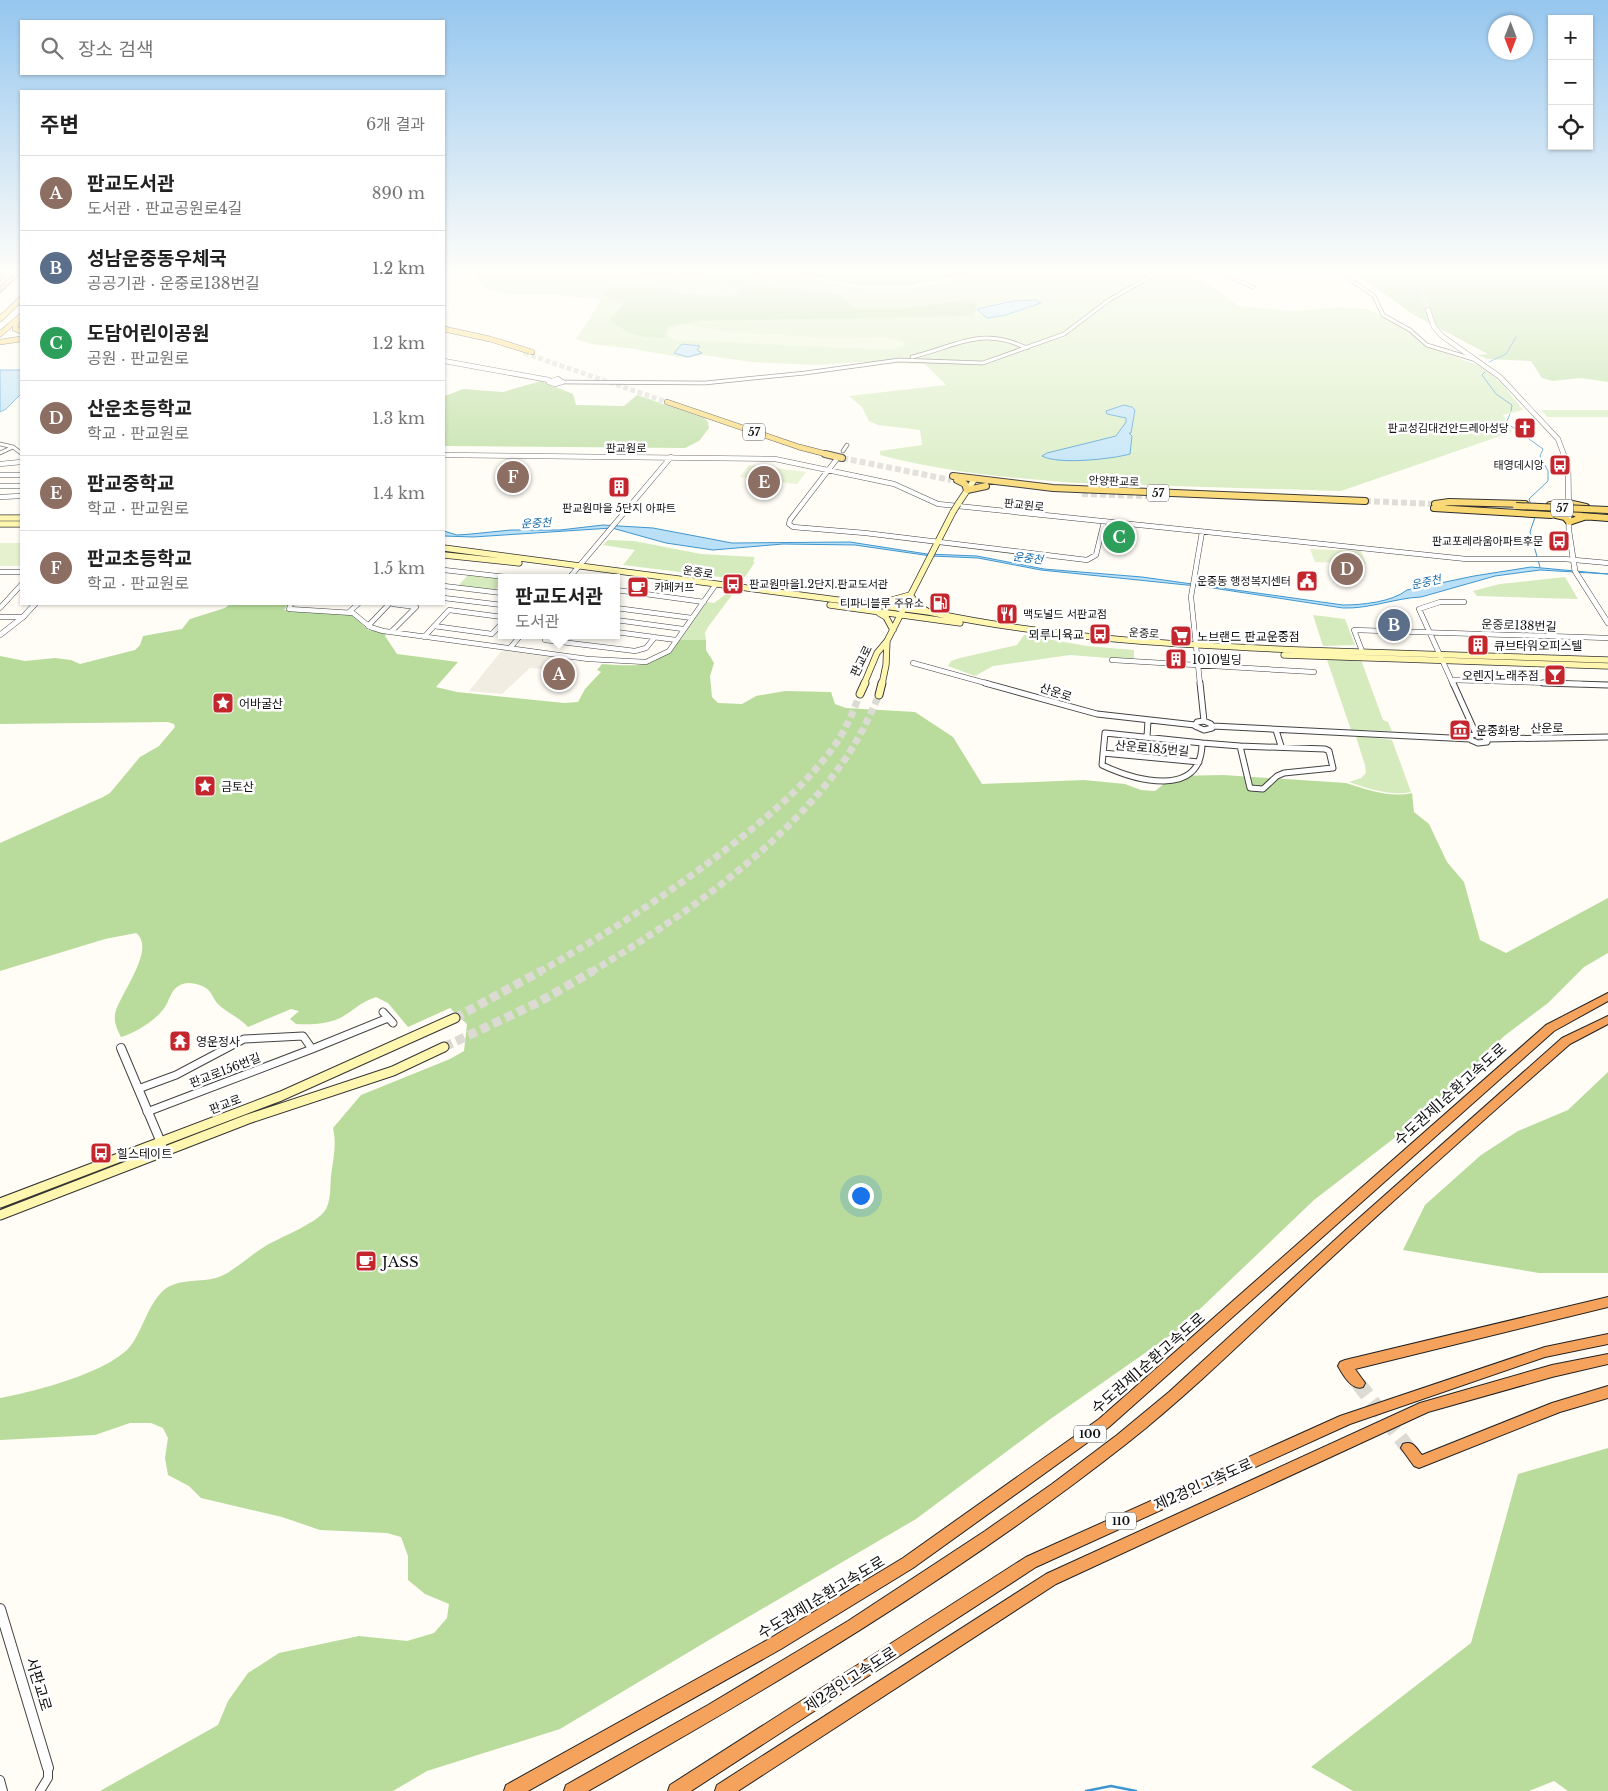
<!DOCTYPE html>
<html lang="ko">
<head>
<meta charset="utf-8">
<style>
	body { margin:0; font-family:"Libre Baskerville","Noto Sans KR",serif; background:#f6f6f6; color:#222 }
	.controls { position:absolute; right:15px; top:15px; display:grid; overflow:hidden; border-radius:0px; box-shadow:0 1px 4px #0004 }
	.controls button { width:45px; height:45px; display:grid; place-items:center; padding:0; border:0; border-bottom:1px solid #e0e0e0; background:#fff; color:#222; font:25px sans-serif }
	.compass { position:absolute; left:1488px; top:15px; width:45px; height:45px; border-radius:50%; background:#fff; box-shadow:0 1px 4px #0004; rotate:180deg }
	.you { position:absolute; left:860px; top:1195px; width:18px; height:18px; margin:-12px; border:4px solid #fff; border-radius:50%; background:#1a73e8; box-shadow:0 0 0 8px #1a73e833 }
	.badge { display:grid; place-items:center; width:32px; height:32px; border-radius:50%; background:#d93025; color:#fff; font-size:16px; font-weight:700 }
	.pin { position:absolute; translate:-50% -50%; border:2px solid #fff; box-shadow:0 1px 5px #0006 }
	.popup { position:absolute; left:498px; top:574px; width:122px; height:65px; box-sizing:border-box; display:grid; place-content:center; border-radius:0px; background:#fff; filter:drop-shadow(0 1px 4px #0005); font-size:16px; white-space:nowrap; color:#767676 }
	.popup b { font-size:19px; color:#222 }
	.popup::after { content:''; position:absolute; left:50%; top:100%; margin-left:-10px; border:10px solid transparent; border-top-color:#fff }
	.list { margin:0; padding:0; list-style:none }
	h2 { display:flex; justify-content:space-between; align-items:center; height:65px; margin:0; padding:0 20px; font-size:21px }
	h2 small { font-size:16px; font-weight:400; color:#767676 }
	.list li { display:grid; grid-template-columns:32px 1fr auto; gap:15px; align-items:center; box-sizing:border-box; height:75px; padding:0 20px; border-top:1px solid #e0e0e0 }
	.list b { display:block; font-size:19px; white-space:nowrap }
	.list p { margin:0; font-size:16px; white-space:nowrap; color:#767676 }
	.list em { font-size:16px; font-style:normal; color:#767676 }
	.icon { flex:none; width:28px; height:28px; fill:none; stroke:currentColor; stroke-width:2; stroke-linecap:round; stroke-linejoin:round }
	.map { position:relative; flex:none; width:1608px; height:1791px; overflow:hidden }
	.search { position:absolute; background:#fff; box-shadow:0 1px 4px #0004; left:20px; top:20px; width:425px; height:55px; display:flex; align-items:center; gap:12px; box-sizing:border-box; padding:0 18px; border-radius:0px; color:#767676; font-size:19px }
	.panel { position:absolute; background:#fff; box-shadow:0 1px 4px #0004; left:20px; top:90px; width:425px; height:515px; border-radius:0px }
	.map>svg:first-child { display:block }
	.green { fill:#d5ebbd }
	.forest { fill:#b9dc9c }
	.pitch { fill:#e6f2cf }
	.plaza { fill:#f1ede2 }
	.water { fill:#b9e0f7; stroke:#3f96cf }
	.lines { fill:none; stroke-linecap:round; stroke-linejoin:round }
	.stream-far1 { stroke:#3f96cf; stroke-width:1 }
	.stream { stroke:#3f96cf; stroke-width:2.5 }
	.tertiary-tunnel { stroke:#dbdad3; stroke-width:4.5; stroke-dasharray:4.5 2; stroke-linecap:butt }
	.secondary-tunnel-far1 { stroke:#dbdad3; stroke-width:7; stroke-dasharray:7 4; stroke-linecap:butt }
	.secondary-tunnel { stroke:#dbdad3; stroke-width:9; stroke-dasharray:9 4.5; stroke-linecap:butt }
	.primary-tunnel-far1 { stroke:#dbdad3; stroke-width:5; stroke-dasharray:5 2.5; stroke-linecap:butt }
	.primary-tunnel { stroke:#dbdad3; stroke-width:6; stroke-dasharray:6 3; stroke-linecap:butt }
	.motorway-tunnel { stroke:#dbdad3; stroke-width:15; stroke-dasharray:15 8; stroke-linecap:butt }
	.minor-far4-casing { stroke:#444; stroke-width:4.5 }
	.minor-far3-casing { stroke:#444; stroke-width:5.5 }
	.minor-far2-casing { stroke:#444; stroke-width:7 }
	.minor-far1-casing { stroke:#444; stroke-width:9 }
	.minor-casing { stroke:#444; stroke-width:10 }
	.tertiary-far3-casing { stroke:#444; stroke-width:5.5 }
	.tertiary-far2-casing { stroke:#444; stroke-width:6 }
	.tertiary-far1-casing { stroke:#444; stroke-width:10 }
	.tertiary-casing { stroke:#444; stroke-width:12 }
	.secondary-far2-casing { stroke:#333; stroke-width:7 }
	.secondary-far1-casing { stroke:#333; stroke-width:9 }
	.secondary-casing { stroke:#333; stroke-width:11 }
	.primary-far1-casing { stroke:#222; stroke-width:6 }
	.primary-casing { stroke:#222; stroke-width:8 }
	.motorway-casing { stroke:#222; stroke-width:2 }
	.minor-far4 { stroke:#fff; stroke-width:3 }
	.minor-far3 { stroke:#fff; stroke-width:4.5 }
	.minor-far2 { stroke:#fff; stroke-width:5 }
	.minor-far1 { stroke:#fff; stroke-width:7 }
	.minor { stroke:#fff; stroke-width:8 }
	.tertiary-far3 { stroke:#fff; stroke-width:4.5 }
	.tertiary-far2 { stroke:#fff; stroke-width:5 }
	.tertiary-far1 { stroke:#fff; stroke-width:8 }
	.tertiary { stroke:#fff; stroke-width:10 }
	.secondary-far2 { stroke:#fff6b0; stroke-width:5.5 }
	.secondary-far1 { stroke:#fff6b0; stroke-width:7 }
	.secondary { stroke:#fff6b0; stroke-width:9 }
	.primary-far1 { stroke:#f9d66b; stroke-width:5 }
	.primary { stroke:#f9d66b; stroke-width:6 }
	.motorway { fill:#f5a25d; fill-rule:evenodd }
	.secondary-bridge-casing { stroke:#333; stroke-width:7; stroke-linecap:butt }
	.primary-bridge-casing { stroke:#222; stroke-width:8; stroke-linecap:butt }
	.secondary-bridge { stroke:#fff6b0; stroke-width:5.5 }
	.primary-bridge { stroke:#f9d66b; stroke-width:6 }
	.labels { text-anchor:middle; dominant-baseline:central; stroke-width:5; stroke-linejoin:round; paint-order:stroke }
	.far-poi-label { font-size:11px; fill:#111; stroke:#fff; text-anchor:end }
	.shield { fill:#fff; stroke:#585858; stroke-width:1 }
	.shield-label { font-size:11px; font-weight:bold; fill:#111 }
	.far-street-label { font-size:11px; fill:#111; stroke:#fff }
	.far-water-label { font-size:11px; font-style:italic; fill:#1768a6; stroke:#fff }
	.street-label { font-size:12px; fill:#111; stroke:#fff }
	.poi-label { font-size:12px; fill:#111; stroke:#fff; text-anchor:start }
	.near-street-label { font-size:15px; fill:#111; stroke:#fff }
	.near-poi-label { font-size:15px; fill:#111; stroke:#fff; text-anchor:start }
</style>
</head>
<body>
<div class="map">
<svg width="1608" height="1791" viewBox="0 0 1608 1791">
	<rect width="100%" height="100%" fill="#fffdf5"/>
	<!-- green -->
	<path class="green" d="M473,272h308l77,16 50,1 83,-17h181l29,9 19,10 18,15 56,5 49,-4 24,2 38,18 18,18 62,23 17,16 21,26 -20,5 9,17 -171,59 -264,-8c-66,-5 -134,-11 -197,-28v-4l42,-6 -2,-15 -42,-5 -9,-4 -7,-14 -13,-11 97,-11 -21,-21 -64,-2 -45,3 -64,-3 -49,-7 -18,3 -51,-9 -43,-5 -15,-5 25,-38 -7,-3c-16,0 -31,-3 -47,-4 -23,-1 -64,7 -74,-22z
		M1542,410h66v7h-61z
		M1116,525l17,2 -6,22 -22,-2 6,-21z
		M608,540l26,1 67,13 54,3 -2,5h2l-10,15 -9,2 -113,-14 12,-15 -32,-5z
		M469,574l32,4v5l-6,7 -37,-4z
		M1565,577l13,22 -101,-3 -4,-5 27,-7z
		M726,594l6,1 -24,32 -3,6 1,7h-27l28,-38 7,1z
		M1313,615l32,4 10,26 -32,1z
		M1024,635l63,11 47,4v10l-64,-5 -77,11 -18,10 -27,-10 3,-5 9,-3 57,-13z
		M1326,657l35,3 22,60 5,2 4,9 -41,-1z
		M1359,736l33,4 19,52c-21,4 -42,-3 -62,-10l12,-4 5,-5 -1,-8 -9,-28z"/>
	<!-- forest -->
	<path class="forest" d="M616,272h147l-15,6 14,8 77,8 18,15h43l66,-9 12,4 -6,12 -273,5 -30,5 -5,12c-24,-1 -36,-2 -54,-19l15,-16 -21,-8 6,-9 46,1 24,6 51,4 9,-6 2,-5 -48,-11 -17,3z
		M788,272h197l-74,13 -53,1z
		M1353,272h255v110l-27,-4 -28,3 -11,-3 -11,-17 -44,-2 -9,-4 10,-1 -74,-39z
		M541,381l32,13 3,11 48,1 13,-11 67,23 4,4 1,6 -10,13 -14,7 -241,-2 1,-50 18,-7 40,3z
		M230,604h58l-4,6 57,3 13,3 14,14 19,3 -2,3 12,18 61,8 -22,25 21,5 107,11 14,-1 7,-13 16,-17 -4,-2 5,-6c33,2 55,6 77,-24h27v10l8,13 -4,13 2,21 6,6 24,1 14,-8 29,-5 46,1 4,12 11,4 69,4 38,25 29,47 102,-4 41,4 16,6 14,1 19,-15 49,-1 123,8c21,7 44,15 66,10l2,19 15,12 18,38 17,20 16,58 26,13 102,-55v55l-24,14 -36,36 -45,34 -34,37 -72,62 -83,64 -136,130 -129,90 -133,99 -202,118 -154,92 -133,42 -34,20h-293l118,-66 10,-24 20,-28 31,-20 80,-17 48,5 27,-8 13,-15 2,-14 -24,-10 -17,-14v-24l-7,-19 -14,-4 -67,-3 -38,-13 -81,-19 -12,-12 -21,-11 -3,-17 3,-20 -5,-10 -12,-5h-21l-35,12 -95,5v-42c33,-6 112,-26 132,-54 12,-17 18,-46 36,-57 14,-8 33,-5 48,-9 18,-6 33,-22 48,-31 15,-10 58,-25 63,-40 4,-10 3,-20 4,-31 2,-17 6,-31 2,-48l28,-33 89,-36 14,-8 3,-27 -17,-16 -42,19 -20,-24 -12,-6c-17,6 -20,12 -34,20 -13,7 -31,8 -46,7l-6,-5 9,-8 -8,-2 -43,18c-9,-10 -21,-14 -30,-23 -5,-5 -6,-12 -12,-16 -8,-5 -21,-8 -29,-1 -6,4 -8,14 -12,20 -10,14 -28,25 -44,30 -4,-8 -7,-14 -6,-23 4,-19 42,-65 21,-81l-31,6 -105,32v-128l103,-46 7,-4 30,-36 19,-11 16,-19 -1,-3 -6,-2 -168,2v-68l25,5 30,-3 16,2 9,4 55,-14 5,-5 3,-9 39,-7 8,-10 35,-11z
		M1608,1072v201h-69l-136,-23 22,-45 56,-50 37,-24 50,-21z
		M1608,1448v343h-40l-14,-10 -25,10h-176l-42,-24 160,-124 47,-169z"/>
	<!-- pitch -->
	<path class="pitch" d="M679,325h12l22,5 109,8 65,-1 21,7 -17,6 -213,-10 -9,-3 -1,-7z
		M749,465l57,7 -9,12 -57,-7z
		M0,543h21l-1,23h-20z
		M1310,549l51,2 5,13 -51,-2z"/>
	<!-- plaza -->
	<path class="plaza" d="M503,649l68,10 -8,12 -33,-3 -28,26 -33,-3z"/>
	<!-- water -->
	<path class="water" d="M1036,300l5,3 -35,12 -19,3 -10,-9 36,-8z
		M682,344l18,2 -3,4 5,3 -14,4 -14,-4z
		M0,370h21v24l-15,15 -6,3z
		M1124,405l8,2 3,3 -4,23h-2l3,3 -2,18c-18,5 -72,11 -88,2l5,-3 69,-17 10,-14v-4l-19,-4 -1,-3z
		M603,525l50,3 79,15 118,-1 77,12 50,2 67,13 98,8 201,28c19,0 49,-3 64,-15l67,-14 57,-9 77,7 -68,-4 -45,6 -74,21c-26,1 -51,12 -78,11l-137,-21 -165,-17 -63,-12 -47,-2 -76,-11 -72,-1 -70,6 -47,-7 -54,-15 -139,9 -29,-1v-5l13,4 14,-1 40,-4h49z"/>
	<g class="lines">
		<!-- stream-far1 -->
		<path class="stream-far1" d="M1489,362l17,-8 10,-17
			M1485,372l-3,3 14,19 16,11 -1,6
			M1510,414l-3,7 4,5 32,23 -3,7 8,15v10l-19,18 2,6
			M1535,517l-5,15 10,35"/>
		<!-- stream -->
		<path class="stream" d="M1086,1791l25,-5 25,5"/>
		<!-- tertiary-tunnel -->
		<path class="tertiary-tunnel" d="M1415,272l13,38"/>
		<!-- secondary-tunnel-far1 -->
		<path class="secondary-tunnel-far1" d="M539,972c66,-37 130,-78 190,-125 39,-30 77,-62 106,-102 11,-16 18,-33 25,-51
			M591,972c89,-53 192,-125 252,-210 15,-21 26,-44 36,-67"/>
		<!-- secondary-tunnel -->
		<path class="secondary-tunnel" d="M455,1018l86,-47
			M444,1047l95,-45 54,-31"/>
		<!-- primary-tunnel-far1 -->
		<path class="primary-tunnel-far1" d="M524,353l143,49"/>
		<!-- primary-tunnel -->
		<path class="primary-tunnel" d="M842,458l109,22
			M1082,494l89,3
			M1365,501l70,3"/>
		<!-- motorway-tunnel -->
		<path class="motorway-tunnel" d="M1358,1383l50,65"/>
		<!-- minor-far4 casing -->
		<g class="minor-far4-casing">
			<path id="minor-far4" d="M1217,272l36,15
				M1339,272l35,24 9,19 27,15 17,15 46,14
				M912,357c46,-11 67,-31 115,-9
				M562,382l143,1 100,-10 94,-13 84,3 81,-29 45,-34 49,-28
				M0,444l13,3 8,6
				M843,451l4,-6
				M0,453l13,-6"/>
		</g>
		<!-- minor-far3 casing -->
		<g class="minor-far3-casing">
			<path id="minor-far3" d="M444,455l331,4 119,25 44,20 528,55h98l44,4
				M836,460l-46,60 -1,4 4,3 72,6 222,27 9,-5 8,-33
				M0,464l21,-2
				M0,475h21
				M0,486h21
				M0,497l21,-1
				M444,570l70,8
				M0,572h21
				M569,578l102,-121
				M444,586l58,7
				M616,590l88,12
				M444,598l58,7
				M291,604l-2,5 64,4 17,14 13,4 205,28 58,3 23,-11 47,-67
				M393,604l23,3
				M0,608l21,-23
				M616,608l76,10
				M349,612l9,-8
				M0,617h23
				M616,620l67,9
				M368,626l21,-22
				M434,626l58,8 10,-11
				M391,632l25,-25
				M616,632l60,8
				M424,637l25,-27 53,7
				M545,640l90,11 11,-3 9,-11
				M510,648l11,-13
				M1362,651l-8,-21 254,8
				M1112,660l202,12
				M913,663l76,21
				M1451,680l131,4
				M1200,684l-9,-87 11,-65
				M1453,684l-34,-75 21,-7h24"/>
		</g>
		<!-- minor-far2 casing -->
		<g class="minor-far2-casing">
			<path id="minor-far2" d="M985,683l112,31 98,11
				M1200,683l4,38
				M1453,683l23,51
				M1543,683l65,2
				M1204,721l7,3 1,4 -8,2 -9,-4 2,-4z
				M1213,726l257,13
				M1276,730l5,16
				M1105,733l97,10c0,57 -68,37 -100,22z
				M1476,734l8,2 3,6 -9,1 -7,-3 -1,-4z
				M1147,737l1,-17
				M1487,739l121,-2
				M1202,743l38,3
				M1240,746l85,3 4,2 4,17 -49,5 -7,3 -14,13 -13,-1z
				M1103,753l96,9"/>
		</g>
		<!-- minor-far1 casing -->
		<g class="minor-far1-casing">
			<path id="minor-far1" d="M383,1012l10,11
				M312,1049l76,-31
				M138,1089l38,-14 68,-36 59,-3 9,13 -165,63"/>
		</g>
		<!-- minor casing -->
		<g class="minor-casing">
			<path id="minor" d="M0,1780l3,11
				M40,1791l8,-13v-10"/>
		</g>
		<!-- tertiary-far3 casing -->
		<g class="tertiary-far3-casing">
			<path id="tertiary-far3" d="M1428,310l6,17 8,9 58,41 58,62 6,16
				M444,361l105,19
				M558,379l4,3 -7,2 -6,-2z"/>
		</g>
		<!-- tertiary-far2 casing -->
		<g class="tertiary-far2-casing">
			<path id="tertiary-far2" d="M1563,454l5,12 1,66 6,39 33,52
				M0,635l23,-18 12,-13"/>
		</g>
		<!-- tertiary-far1 casing -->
		<g class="tertiary-far1-casing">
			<path id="tertiary-far1" d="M121,1048l41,97"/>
		</g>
		<!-- tertiary casing -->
		<g class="tertiary-casing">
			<path id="tertiary" d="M0,1609l48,159"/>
		</g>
		<!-- secondary-far2 casing -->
		<g class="secondary-far2-casing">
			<path id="secondary-far2" d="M958,504l16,-24
				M0,518h21
				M0,524h21
				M444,548l485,64c131,28 265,34 399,39 93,3 187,6 280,9
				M444,555l75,8
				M910,595l9,11 8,5
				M881,603l29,-8
				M830,605l130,18
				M879,613l7,4 7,13
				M1284,655l324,11
				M864,684l13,-31 10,-12 66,-129
				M882,684l4,-19 1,-24"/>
		</g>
		<!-- secondary-far1 casing -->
		<g class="secondary-far1-casing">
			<path id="secondary-far1" d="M860,694l5,-11
				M879,695l3,-12"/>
		</g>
		<!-- secondary casing -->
		<g class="secondary-casing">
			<path id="secondary" d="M0,1203l281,-107 174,-78
				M0,1215l248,-96 145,-48 51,-24"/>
		</g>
		<!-- primary-far1 casing -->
		<g class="primary-far1-casing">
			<path id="primary-far1" d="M0,319l21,-20
				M18,319l-3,10 6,2
				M444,329l46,10 42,13
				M0,334l21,-18
				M0,342l21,-3
				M667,402l132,45 31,8"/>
		</g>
		<!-- primary casing -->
		<g class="primary-casing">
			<path id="primary" d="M825,454l17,4
				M953,476l100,12 312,13
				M957,480l8,4 2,6 19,-4
				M1435,504l14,-2 76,2
				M1550,505l18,-2 18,4
				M1434,508l117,7 29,-8
				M1567,510l15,6 26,2
				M1556,515l9,2 4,5 15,-5"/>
		</g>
		<!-- motorway casing -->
		<g class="motorway-casing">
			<path id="motorway" d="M4,272h5l-9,9v-5z
				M16,272l5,1 -21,19v-5z
				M1608,993v8l-54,30 -445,396 -196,141 -132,81 -253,142h-24l2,-6 263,-146 134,-81 196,-139 447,-394z
				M1608,1016v8l-38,20c-81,71 -162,143 -241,216 -67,62 -131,127 -203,184 -168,132 -352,242 -538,347h-24l2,-6 142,-80 140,-84 137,-90 67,-47 65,-49 52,-43 180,-165 213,-189z
				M1608,1297v10l-253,62 10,14 -2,4c-11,4 -20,-12 -25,-21l2,-4 5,-2z
				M1608,1334v10l-63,13 -195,67 -314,143 -345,224h-23l2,-6 356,-228 314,-141 205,-69z
				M1608,1354v10l-56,13 -124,35 -372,172 -318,207h-23l2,-6 329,-211 374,-171 132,-38z
				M1608,1386v12l-48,14 -141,56 -5,-2 -13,-18 2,-4c10,-4 13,4 19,11l130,-52z"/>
		</g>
		<!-- minor-far4 -->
		<use href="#minor-far4" class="minor-far4"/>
		<!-- minor-far3 -->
		<use href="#minor-far3" class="minor-far3"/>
		<!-- minor-far2 -->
		<use href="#minor-far2" class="minor-far2"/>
		<!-- minor-far1 -->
		<use href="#minor-far1" class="minor-far1"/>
		<!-- minor -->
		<use href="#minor" class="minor"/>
		<!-- tertiary-far3 -->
		<use href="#tertiary-far3" class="tertiary-far3"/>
		<!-- tertiary-far2 -->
		<use href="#tertiary-far2" class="tertiary-far2"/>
		<!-- tertiary-far1 -->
		<use href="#tertiary-far1" class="tertiary-far1"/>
		<!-- tertiary -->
		<use href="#tertiary" class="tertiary"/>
		<!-- secondary-far2 -->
		<use href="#secondary-far2" class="secondary-far2"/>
		<!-- secondary-far1 -->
		<use href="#secondary-far1" class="secondary-far1"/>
		<!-- secondary -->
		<use href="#secondary" class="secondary"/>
		<!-- primary-far1 -->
		<use href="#primary-far1" class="primary-far1"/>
		<!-- primary -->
		<use href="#primary" class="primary"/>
		<!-- motorway -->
		<use href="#motorway" class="motorway"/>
		<!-- secondary-bridge casing -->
		<g class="secondary-bridge-casing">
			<path id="secondary-bridge" d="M953,512l5,-8"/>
		</g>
		<!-- primary-bridge casing -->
		<g class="primary-bridge-casing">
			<path id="primary-bridge" d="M1516,506l92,4"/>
		</g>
		<!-- secondary-bridge -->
		<use href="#secondary-bridge" class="secondary-bridge"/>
		<!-- primary-bridge -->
		<use href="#primary-bridge" class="primary-bridge"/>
	</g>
	<!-- sky -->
	<linearGradient id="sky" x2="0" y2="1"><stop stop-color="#95c6ee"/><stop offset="0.52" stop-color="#fffefa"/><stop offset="1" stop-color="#fffefa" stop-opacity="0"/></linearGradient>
	<rect width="1608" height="523" fill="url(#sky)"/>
	<!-- icons -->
	<defs>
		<g id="church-square" transform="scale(1.125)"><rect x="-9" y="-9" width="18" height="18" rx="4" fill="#c4262e" stroke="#fff"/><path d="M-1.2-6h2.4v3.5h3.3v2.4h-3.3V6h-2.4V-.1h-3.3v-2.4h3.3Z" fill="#fff"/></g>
		<g id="bus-square" transform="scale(1.125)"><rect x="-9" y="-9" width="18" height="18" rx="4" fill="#c4262e" stroke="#fff"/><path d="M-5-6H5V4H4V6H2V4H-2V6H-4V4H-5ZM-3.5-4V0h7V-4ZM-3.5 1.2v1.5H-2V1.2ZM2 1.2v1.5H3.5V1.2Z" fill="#fff"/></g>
		<g id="building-square" transform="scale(1.125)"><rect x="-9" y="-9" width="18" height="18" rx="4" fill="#c4262e" stroke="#fff"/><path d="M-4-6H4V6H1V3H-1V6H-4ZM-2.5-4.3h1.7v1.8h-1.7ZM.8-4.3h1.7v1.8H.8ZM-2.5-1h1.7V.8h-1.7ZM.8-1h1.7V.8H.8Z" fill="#fff"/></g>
		<g id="civic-square" transform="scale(1.125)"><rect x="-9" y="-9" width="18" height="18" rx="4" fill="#c4262e" stroke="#fff"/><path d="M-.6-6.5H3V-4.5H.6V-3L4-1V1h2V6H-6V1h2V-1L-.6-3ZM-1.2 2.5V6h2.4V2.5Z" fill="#fff"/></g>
		<g id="cafe-square" transform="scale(1.125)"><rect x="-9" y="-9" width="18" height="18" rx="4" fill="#c4262e" stroke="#fff"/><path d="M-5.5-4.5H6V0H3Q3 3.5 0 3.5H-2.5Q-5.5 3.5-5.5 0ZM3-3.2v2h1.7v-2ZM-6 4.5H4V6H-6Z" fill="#fff"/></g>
		<g id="fuel-square" transform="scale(1.125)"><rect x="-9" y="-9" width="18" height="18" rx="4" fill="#c4262e" stroke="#fff"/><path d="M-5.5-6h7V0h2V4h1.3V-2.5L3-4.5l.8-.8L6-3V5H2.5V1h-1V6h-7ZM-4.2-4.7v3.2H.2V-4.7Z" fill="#fff"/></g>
		<g id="restaurant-square" transform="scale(1.125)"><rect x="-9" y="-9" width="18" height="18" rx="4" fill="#c4262e" stroke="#fff"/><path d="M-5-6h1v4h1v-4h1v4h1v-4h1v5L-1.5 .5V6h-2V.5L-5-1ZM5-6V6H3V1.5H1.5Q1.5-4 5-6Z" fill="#fff"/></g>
		<g id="supermarket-square" transform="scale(1.125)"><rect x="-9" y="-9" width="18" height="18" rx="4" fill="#c4262e" stroke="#fff"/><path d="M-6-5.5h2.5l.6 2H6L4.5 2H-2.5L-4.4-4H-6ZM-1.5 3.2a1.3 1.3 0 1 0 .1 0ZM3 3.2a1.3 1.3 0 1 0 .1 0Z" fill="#fff"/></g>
		<g id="bar-square" transform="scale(1.125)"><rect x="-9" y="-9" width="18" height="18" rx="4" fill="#c4262e" stroke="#fff"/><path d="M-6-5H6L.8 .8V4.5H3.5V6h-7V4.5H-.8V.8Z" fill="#fff"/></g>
		<g id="sight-square" transform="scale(1.125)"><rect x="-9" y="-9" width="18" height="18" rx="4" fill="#c4262e" stroke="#fff"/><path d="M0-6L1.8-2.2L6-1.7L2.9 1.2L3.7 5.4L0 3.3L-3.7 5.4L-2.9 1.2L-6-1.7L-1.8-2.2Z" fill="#fff"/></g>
		<g id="museum-square" transform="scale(1.125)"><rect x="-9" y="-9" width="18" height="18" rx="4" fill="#c4262e" stroke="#fff"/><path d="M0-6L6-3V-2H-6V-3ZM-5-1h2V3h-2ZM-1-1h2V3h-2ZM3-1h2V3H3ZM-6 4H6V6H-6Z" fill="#fff"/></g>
		<g id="temple-square" transform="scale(1.125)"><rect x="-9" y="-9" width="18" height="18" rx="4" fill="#c4262e" stroke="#fff"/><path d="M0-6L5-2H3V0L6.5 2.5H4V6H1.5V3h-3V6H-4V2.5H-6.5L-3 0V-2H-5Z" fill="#fff"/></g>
	</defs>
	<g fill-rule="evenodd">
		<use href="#church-square" x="1525" y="428"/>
		<use href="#bus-square" x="1560" y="465"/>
		<use href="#building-square" x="619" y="487"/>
		<use href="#bus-square" x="1559" y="541"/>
		<use href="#civic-square" x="1307" y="581"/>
		<use href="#bus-square" x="733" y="584"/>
		<use href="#cafe-square" x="638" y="587"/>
		<use href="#fuel-square" x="940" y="603"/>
		<use href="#restaurant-square" x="1007" y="614"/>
		<use href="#bus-square" x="1100" y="634"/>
		<use href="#supermarket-square" x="1181" y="636"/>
		<use href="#building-square" x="1478" y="645"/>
		<use href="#building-square" x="1176" y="659"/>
		<use href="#bar-square" x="1555" y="675"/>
		<use href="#sight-square" x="223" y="703"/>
		<use href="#museum-square" x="1460" y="730"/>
		<use href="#sight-square" x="205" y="786"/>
		<use href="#temple-square" x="180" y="1041"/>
		<use href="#bus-square" x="101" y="1153"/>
		<use href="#cafe-square" x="366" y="1261"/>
	</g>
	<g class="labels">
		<!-- far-poi labels -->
		<g class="far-poi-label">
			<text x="1509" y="428">판교성김대건안드레아성당</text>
			<text x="1544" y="465">태영데시앙</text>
			<text x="619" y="508" text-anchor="middle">판교원마을 5단지 아파트</text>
			<text x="1543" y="541">판교포레라움아파트후문</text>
			<text x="1291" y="581">운중동 행정복지센터</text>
			<text x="749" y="584" text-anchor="start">판교원마을1.2단지.판교도서관</text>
			<text x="654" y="587" text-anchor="start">카페커프</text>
			<text x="924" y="603">티파니블루 주유소</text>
			<text x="1023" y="614" text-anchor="start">맥도널드 서판교점</text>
		</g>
		<!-- shield labels -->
		<g class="shield">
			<rect x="743" y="423.5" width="22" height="17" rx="4"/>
			<rect x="1147" y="484.5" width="22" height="17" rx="4"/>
			<rect x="1551" y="499.5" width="22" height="17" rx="4"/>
			<rect x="1074" y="1425.5" width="32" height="17" rx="4"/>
			<rect x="1106" y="1512.5" width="30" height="17" rx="4"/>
		</g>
		<g class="shield-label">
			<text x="754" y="432">57</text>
			<text x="1158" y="493">57</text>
			<text x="1562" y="508">57</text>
			<text x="1090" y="1434">100</text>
			<text x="1121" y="1521">110</text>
		</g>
		<!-- far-street labels -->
		<g class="far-street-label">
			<text x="626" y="448">판교원로</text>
			<text transform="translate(1114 481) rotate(2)">안양판교로</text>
			<text transform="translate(1024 505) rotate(6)">판교원로</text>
			<text transform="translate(698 572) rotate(8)">운중로</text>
			<text transform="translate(1144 633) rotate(4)">운중로</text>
		</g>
		<!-- far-water labels -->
		<g class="far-water-label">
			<text transform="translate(536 523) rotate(-3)">운중천</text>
			<text transform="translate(1028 558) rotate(7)">운중천</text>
			<text transform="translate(1426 582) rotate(-12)">운중천</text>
		</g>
		<!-- street labels -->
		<g class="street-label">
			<text transform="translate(1519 625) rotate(2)">운중로138번길</text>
			<text transform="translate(861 661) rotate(-64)">판교로</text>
			<text transform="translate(1056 692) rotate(18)">산운로</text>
			<text transform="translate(1547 728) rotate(-1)">산운로</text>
			<text transform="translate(1152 748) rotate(5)">산운로185번길</text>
			<text transform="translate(225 1070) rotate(-21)">판교로156번길</text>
			<text transform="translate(225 1104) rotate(-21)">판교로</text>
		</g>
		<!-- poi labels -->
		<g class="poi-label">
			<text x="1084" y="634" text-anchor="end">뫼루니육교</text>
			<text x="1197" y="636">노브랜드 판교운중점</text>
			<text x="1494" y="645">큐브타워오피스텔</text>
			<text x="1192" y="659">1010빌딩</text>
			<text x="1539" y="675" text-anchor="end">오렌지노래주점</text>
			<text x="239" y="703">어바굴산</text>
			<text x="1476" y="730">운중화랑</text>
			<text x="221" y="786">금토산</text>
			<text x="196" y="1041">영운정사</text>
			<text x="117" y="1153">힐스테이트</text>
		</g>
		<!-- near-street labels -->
		<g class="near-street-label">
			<text transform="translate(1450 1094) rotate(-42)">수도권제1순환고속도로</text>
			<text transform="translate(1148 1363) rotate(-41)">수도권제1순환고속도로</text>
			<text transform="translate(1203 1484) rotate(-24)">제2경인고속도로</text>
			<text transform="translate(821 1597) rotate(-31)">수도권제1순환고속도로</text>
			<text transform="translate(850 1679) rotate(-33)">제2경인고속도로</text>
			<text transform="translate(39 1684) rotate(73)">서판교로</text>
		</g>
		<!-- near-poi labels -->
		<g class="near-poi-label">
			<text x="382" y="1261">JASS</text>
		</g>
	</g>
</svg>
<div class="controls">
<button>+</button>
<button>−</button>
<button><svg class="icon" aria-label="locate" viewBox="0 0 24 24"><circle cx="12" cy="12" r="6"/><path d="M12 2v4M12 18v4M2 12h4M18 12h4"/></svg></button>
</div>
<svg class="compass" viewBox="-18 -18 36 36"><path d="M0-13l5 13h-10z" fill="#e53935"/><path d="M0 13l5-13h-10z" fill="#767676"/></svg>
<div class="you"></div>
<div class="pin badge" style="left:559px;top:674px;background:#8d6e63">A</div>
<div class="popup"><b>판교도서관</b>도서관</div>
<div class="pin badge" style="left:1394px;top:625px;background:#5c6f8a">B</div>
<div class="pin badge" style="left:1119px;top:537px;background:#2e9e5b">C</div>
<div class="pin badge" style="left:1347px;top:569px;background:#8d6e63">D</div>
<div class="pin badge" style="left:764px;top:482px;background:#8d6e63">E</div>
<div class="pin badge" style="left:513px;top:477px;background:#8d6e63">F</div>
<div class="search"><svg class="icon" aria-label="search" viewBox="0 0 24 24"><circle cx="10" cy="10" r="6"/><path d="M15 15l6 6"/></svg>장소 검색</div>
<section class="panel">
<h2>주변<small>6개 결과</small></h2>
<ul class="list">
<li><span class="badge" style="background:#8d6e63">A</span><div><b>판교도서관</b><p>도서관 · 판교공원로4길</p></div><em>890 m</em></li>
<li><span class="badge" style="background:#5c6f8a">B</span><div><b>성남운중동우체국</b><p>공공기관 · 운중로138번길</p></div><em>1.2 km</em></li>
<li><span class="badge" style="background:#2e9e5b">C</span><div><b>도담어린이공원</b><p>공원 · 판교원로</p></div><em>1.2 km</em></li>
<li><span class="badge" style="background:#8d6e63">D</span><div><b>산운초등학교</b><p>학교 · 판교원로</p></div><em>1.3 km</em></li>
<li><span class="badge" style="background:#8d6e63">E</span><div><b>판교중학교</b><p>학교 · 판교원로</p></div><em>1.4 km</em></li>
<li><span class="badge" style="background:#8d6e63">F</span><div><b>판교초등학교</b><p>학교 · 판교원로</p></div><em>1.5 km</em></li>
</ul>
</section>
</div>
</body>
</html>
